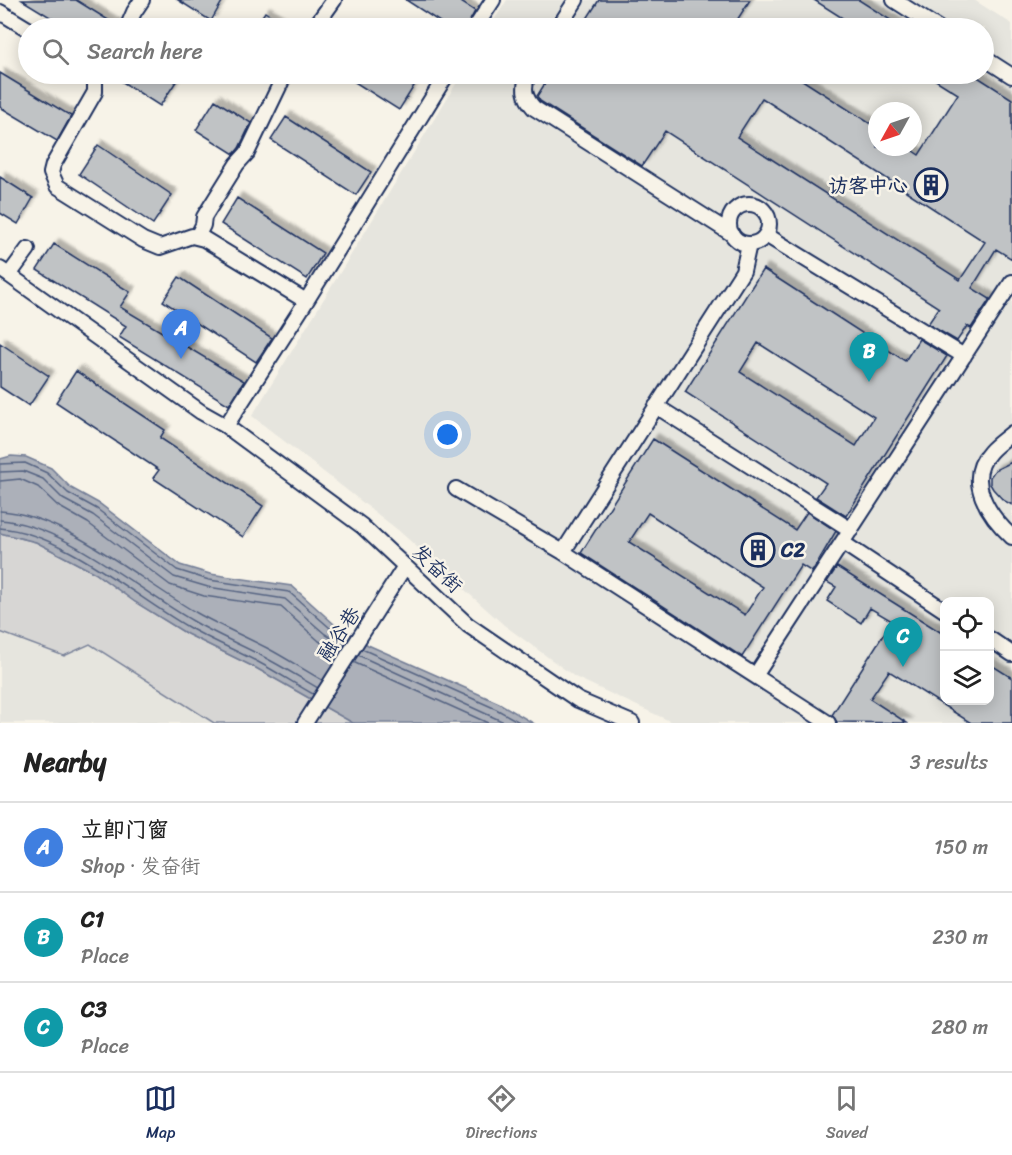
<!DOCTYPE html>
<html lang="en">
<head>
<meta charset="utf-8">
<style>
	body { margin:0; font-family:Sriracha,"LXGW WenKai TC",sans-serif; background:#f2f2f2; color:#222 }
	.controls { position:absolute; right:18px; bottom:18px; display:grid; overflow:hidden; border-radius:12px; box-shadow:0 3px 15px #0003 }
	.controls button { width:54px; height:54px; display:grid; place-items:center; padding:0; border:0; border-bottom:2px solid #e0e0e0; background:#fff; color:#222; font:30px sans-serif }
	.compass { position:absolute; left:868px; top:102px; width:54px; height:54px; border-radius:50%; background:#fff; box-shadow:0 3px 15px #0003; rotate:230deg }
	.you { position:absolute; left:448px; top:435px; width:21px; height:21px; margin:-15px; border:4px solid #fff; border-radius:50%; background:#1a73e8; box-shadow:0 0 0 9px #1a73e833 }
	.badge { display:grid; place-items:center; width:39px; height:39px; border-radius:50%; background:#1b2f5e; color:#fff; font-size:20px; font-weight:700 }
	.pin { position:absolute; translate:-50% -50px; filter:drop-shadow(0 2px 3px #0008) }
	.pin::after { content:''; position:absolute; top:32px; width:21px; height:18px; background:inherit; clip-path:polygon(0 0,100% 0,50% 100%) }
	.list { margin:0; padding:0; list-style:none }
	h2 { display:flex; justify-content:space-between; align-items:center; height:78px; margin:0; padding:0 24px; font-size:26px }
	h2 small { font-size:20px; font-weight:400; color:#767676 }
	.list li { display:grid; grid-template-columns:39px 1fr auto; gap:18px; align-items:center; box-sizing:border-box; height:90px; padding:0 24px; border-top:2px solid #e0e0e0 }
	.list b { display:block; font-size:22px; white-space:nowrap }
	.list p { margin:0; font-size:20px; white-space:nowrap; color:#767676 }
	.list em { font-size:20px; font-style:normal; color:#767676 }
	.icon { flex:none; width:33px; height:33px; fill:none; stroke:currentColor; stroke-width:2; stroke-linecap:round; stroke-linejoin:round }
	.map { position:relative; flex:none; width:1012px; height:723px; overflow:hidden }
	.search { position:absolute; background:#fff; box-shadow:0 3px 15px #0003; left:18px; right:18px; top:18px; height:66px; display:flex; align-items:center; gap:15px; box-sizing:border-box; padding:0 21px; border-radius:33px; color:#767676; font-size:22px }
	.sheet { height:348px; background:#fff }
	nav { display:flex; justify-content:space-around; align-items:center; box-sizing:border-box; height:84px; border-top:2px solid #e0e0e0; background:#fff; font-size:16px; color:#767676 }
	nav a { display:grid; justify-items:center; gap:3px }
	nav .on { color:#1b2f5e }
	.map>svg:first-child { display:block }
	.built { fill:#e6e5de; fill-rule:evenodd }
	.green { fill:#d7d6d4; stroke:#798299; stroke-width:1.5 }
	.water { fill:#acb0b9; stroke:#727c95; stroke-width:1.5 }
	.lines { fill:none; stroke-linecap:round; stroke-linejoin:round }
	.shore { stroke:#556382; stroke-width:1.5 }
	.building { fill:#c0c3c5; stroke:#1b2f5e; stroke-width:1.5; fill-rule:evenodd; filter:url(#shadow) }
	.street-casing { stroke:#1b2f5e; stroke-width:18 }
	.street { stroke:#f7f3e8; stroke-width:14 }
	.labels { text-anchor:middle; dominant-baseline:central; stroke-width:5; stroke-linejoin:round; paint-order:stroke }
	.poi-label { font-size:20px; font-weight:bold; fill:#1b2f5e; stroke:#f7f3e8; text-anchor:end }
	.street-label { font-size:20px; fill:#1b2f5e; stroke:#f7f3e8 }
</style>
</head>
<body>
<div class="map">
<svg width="1012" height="723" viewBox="0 0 1012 723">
	<defs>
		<filter id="shadow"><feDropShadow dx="5" dy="-5" stdDeviation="1.5" flood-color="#0004"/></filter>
	</defs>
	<rect width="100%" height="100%" fill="#f7f3e8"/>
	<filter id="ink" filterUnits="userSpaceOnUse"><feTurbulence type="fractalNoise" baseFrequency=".0167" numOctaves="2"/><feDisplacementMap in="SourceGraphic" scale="12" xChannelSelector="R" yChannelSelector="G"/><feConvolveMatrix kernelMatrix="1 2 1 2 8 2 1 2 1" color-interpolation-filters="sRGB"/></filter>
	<g filter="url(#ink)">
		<!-- built -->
		<path class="built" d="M507,0h467l38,24v699h-338l-99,-46 -71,-52 -106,-95 -146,-114 210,-342h522v-46h-495zM877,111h36v36h-36zM944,602h46v98h-46z
			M0,632l63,24 26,-12 125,79h-214z"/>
		<!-- green -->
		<path class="green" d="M0,533l36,9 59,31 40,29 52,32 69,34 97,55h-139l-124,-79 -26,12 -64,-24z"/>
		<!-- water -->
		<path class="water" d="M11,456l15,1 25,11 20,20 29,16 80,61 30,9 82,12 42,38 34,21 131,58 34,20h-180l-97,-55 -69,-34 -52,-32 -40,-29 -59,-31 -36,-9v-74z"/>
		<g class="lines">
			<!-- shore -->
			<path class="shore" d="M0,464l25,-1 22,10 21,20 29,16 80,61 32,10 80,12 41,36 18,12
				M0,472l23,-1 20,8 20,20 30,16 81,62 34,10 77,12 40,35 19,12
				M0,481l20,-2 18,8 20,19 30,17 82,62 34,11 77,11 38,34 20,13
				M0,511c65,3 142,71 197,102 23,13 47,23 70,35 19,10 37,22 55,32
				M0,520c63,4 138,70 193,101 22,13 46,23 69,35 19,10 37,21 56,32
				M0,528c63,5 134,68 188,99 23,13 47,23 70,35 19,10 37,22 55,32
				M362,649l134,60 25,14
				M358,655l148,68
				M353,662l135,61"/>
		</g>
		<!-- building -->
		<path class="building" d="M22,0h54l42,26v2h-50z
			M178,0h45l-12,21z
			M406,0h52l17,11 -9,17h-17z
			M599,0h151l-18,28h-151z
			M814,0h45l44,28h-45z
			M265,12l24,16h-35z
			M0,73l71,43 -14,25 -57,-34z
			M126,74h55l-21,32 -39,-25z
			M342,74h53l19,12 -15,24z
			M551,74h242l84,54v19h30l12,8 39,-61 -32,-20h47l39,25v160l-16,-10 -24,39 18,11 -19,29 -4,-2 -10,15 -29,-17 11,-16 -274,-177 -23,35 -102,-65 -3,-5zM762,98l223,144 -25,38 -223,-143z
			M215,100l36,23 -12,25 -5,6 -38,-24z
			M286,117l85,55 -15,23 -85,-55z
			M98,145l74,50 -19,29 -74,-50z
			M0,177l33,21 -15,26 -18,-11z
			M237,198l86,55 -16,26 -86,-55z
			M54,244l76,48 -10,15 124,74 -15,24 -110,-68 7,-11 -89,-56z
			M763,269l142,92 14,-22 28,17 -101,160 -30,-19 10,-14 -141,-91zM758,343l116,74 -18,29 -116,-74z
			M179,277l93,61 -16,24 -93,-61z
			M0,343l49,33 -20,30 -29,-19z
			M76,371l89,59 -5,8 103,68 -20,31 -90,-59 6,-8 -103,-68z
			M653,439l142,91 12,-18 29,19 -24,41 -11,-7 -59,92 -161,-104zM648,513l115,74 -18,28 -116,-73z
			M1012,462v43l-9,-5 -10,-11 -3,-5v-7l5,-7z
			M837,567l108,68v65h45v-36l22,14v45h-41l-82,-52 -19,28 37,24 -70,-1 -5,-7 60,-94 -22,-13 -9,15 -34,-22 9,-14 -9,-5z"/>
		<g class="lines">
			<!-- street casing -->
			<g class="street-casing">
				<path id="street" d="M894,0l44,28
					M0,12l28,17
					M127,28l7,-16 8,-12
					M314,28l20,-28
					M475,28l18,-28
					M558,28l18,-28
					M984,58l28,18
					M90,74l5,9v9l-42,73 -2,8 6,13 86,54 17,7 32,-11 12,3 102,62
					M528,74c-5,14 -4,23 6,34l198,126
					M729 224a20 20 0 1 1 40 0a20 20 0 1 1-40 0Z
					M766,235l198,121
					M197,237l6,-12 1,-8 33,-53 10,-11 38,-79
					M0,269l9,6 19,-26
					M9,275l192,137 25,14 74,-115 147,-237
					M656,406l195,124
					M226,426l136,100 106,99 110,75 54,23
					M1012,433c-7,6 -16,12 -22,19 -26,28 -1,64 22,85
					M456,489l107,63 265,171
					M843,543l101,67
					M563,552l180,-281 6,-27
					M990,639l22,15
					M755,676l257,-394
					M305,723l100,-157"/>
			</g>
			<!-- street -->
			<use href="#street" class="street"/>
		</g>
	</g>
	<!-- icons -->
	<defs>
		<g id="building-ring" transform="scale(1.725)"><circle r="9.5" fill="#f7f3e8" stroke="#1b2f5e" stroke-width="1.5"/><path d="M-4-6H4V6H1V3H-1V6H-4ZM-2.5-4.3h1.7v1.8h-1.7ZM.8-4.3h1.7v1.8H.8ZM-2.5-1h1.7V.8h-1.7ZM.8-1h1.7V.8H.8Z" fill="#1b2f5e"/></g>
	</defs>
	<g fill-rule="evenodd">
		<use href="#building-ring" x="931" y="185"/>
		<use href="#building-ring" x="758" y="550"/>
	</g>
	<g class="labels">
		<!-- poi labels -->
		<g class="poi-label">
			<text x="908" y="185">访客中心</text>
			<text x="781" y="550" text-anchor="start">C2</text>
		</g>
		<!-- street labels -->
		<g class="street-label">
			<text transform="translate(437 569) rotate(43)">发奋街</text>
			<text transform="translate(339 634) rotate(-57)">融谷巷</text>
		</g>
	</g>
</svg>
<div class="controls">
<button><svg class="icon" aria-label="locate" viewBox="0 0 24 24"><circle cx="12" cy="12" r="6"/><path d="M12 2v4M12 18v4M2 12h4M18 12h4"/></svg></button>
<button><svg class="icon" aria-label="layers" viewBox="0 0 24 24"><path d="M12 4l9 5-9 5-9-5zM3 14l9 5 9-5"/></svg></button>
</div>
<svg class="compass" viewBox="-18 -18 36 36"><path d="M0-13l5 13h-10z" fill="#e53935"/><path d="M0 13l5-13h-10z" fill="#767676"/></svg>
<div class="you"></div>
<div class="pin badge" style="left:181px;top:359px;background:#3f7fe0">A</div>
<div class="pin badge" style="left:869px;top:382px;background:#0f9aa8">B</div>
<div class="pin badge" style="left:903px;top:667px;background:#0f9aa8">C</div>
<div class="search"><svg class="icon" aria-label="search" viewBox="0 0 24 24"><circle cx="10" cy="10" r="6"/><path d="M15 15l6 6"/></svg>Search here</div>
</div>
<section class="sheet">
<h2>Nearby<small>3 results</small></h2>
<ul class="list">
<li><span class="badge" style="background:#3f7fe0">A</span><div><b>立即门窗</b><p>Shop · 发奋街</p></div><em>150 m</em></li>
<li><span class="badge" style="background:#0f9aa8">B</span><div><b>C1</b><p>Place</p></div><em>230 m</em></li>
<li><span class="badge" style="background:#0f9aa8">C</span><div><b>C3</b><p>Place</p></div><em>280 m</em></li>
</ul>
</section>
<nav>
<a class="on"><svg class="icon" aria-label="map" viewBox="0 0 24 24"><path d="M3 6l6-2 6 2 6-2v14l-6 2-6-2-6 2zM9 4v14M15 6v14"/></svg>Map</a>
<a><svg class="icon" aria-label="directions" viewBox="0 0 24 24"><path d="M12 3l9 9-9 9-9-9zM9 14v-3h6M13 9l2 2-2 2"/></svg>Directions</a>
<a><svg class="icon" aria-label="saved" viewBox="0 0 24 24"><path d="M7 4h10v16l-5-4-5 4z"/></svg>Saved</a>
</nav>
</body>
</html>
